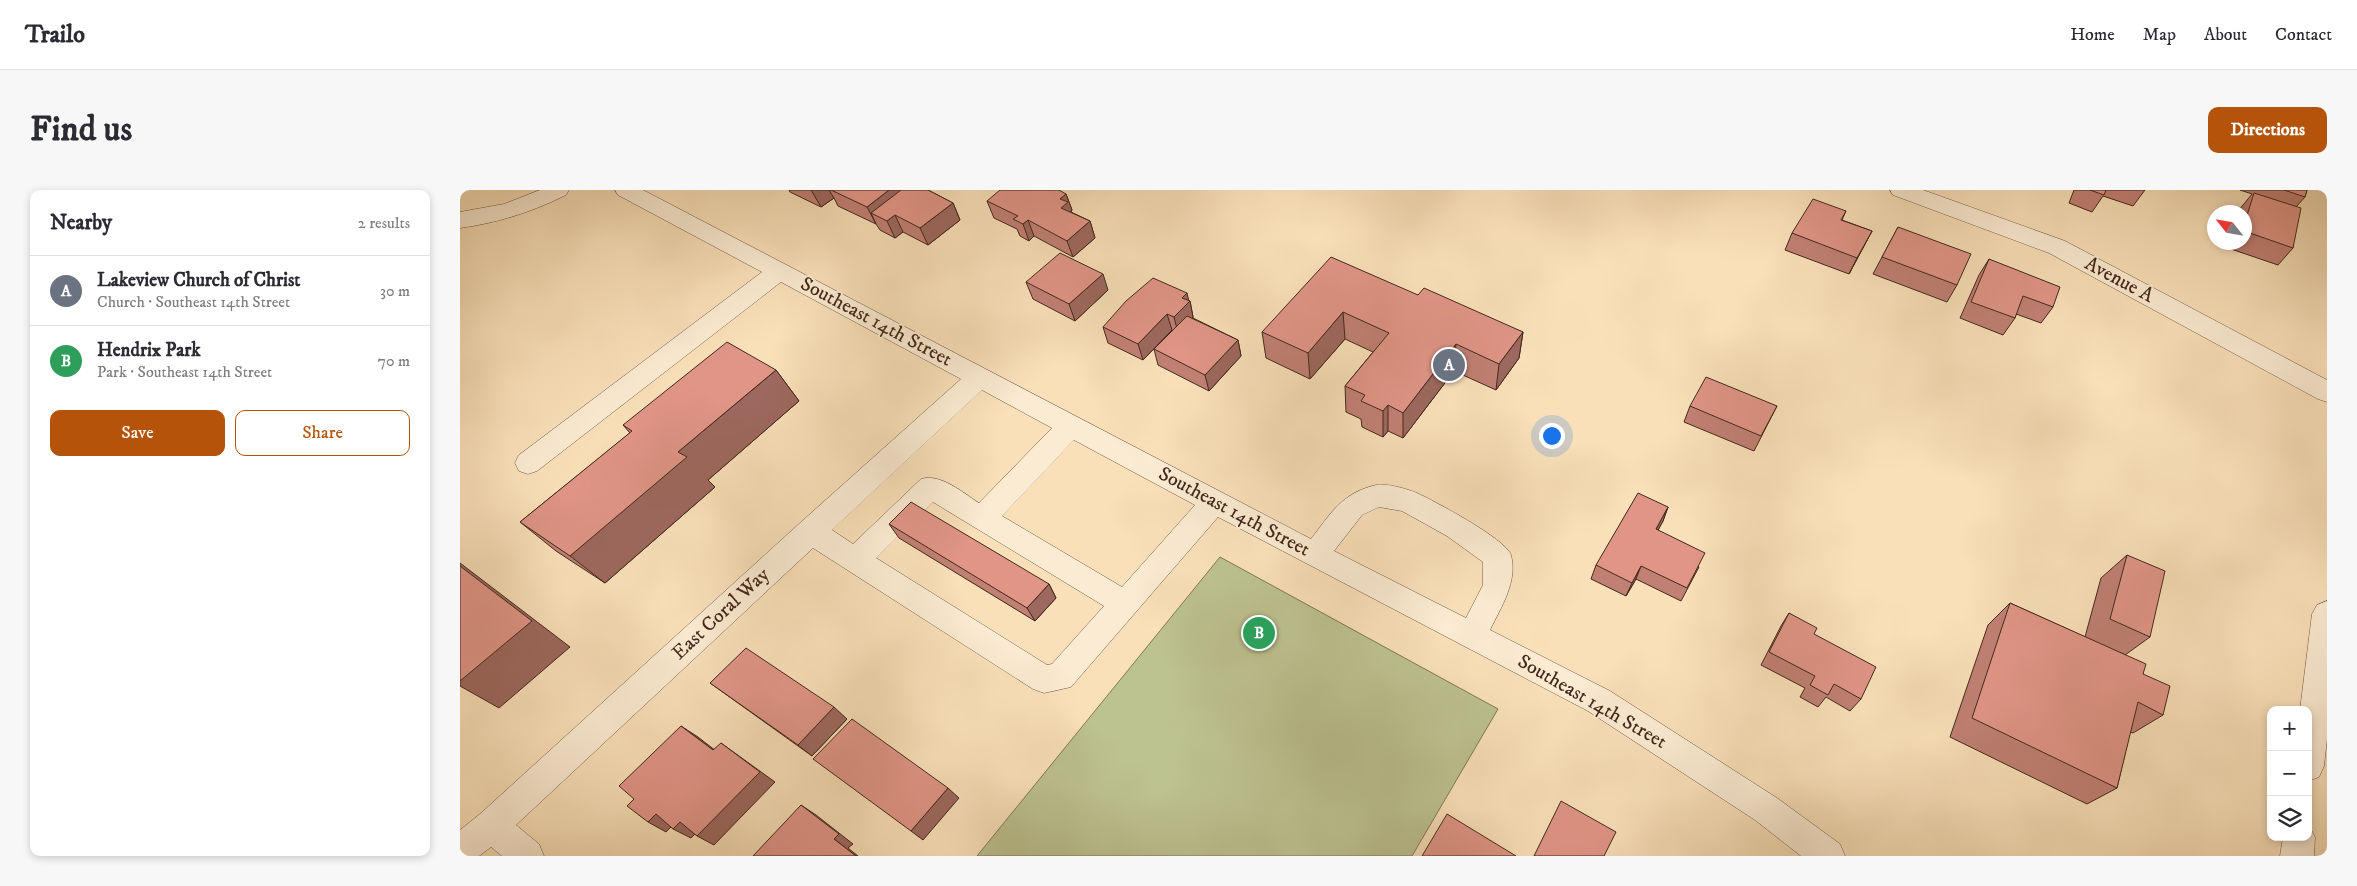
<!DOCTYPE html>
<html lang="en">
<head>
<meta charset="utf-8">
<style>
	body { margin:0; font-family:"IM FELL DW Pica",serif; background:#f7f7f7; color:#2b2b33 }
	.controls { position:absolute; right:15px; bottom:15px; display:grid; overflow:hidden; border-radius:10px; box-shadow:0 2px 8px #0003 }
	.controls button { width:45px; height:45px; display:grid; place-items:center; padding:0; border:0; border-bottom:1px solid #e1e1e2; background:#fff; color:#2b2b33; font:25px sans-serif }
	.compass { position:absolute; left:1747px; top:15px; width:45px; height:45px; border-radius:50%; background:#fff; box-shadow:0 2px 8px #0003; rotate:301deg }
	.you { position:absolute; left:1091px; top:245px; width:18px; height:18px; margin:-12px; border:4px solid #fff; border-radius:50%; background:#1a73e8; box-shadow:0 0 0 8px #1a73e833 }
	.badge { display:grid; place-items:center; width:32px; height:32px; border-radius:50%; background:#b45309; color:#fff; font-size:16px; font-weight:700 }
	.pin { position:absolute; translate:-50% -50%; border:2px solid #fff; box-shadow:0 1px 5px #0006 }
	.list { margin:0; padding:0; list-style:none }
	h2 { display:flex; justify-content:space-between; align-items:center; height:65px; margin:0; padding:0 20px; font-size:21px }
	h2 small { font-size:16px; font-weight:400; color:#7c7c81 }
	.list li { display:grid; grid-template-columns:32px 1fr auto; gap:15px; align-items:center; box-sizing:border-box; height:70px; padding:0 20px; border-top:1px solid #e1e1e2 }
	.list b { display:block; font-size:19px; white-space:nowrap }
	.list p { margin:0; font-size:16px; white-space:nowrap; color:#7c7c81 }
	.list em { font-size:16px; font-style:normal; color:#7c7c81 }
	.actions { display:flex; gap:10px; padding:15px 20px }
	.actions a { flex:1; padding:11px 0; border:1px solid #b45309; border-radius:10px; text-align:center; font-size:18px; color:#b45309 }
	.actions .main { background:#b45309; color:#fff }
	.icon { flex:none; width:28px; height:28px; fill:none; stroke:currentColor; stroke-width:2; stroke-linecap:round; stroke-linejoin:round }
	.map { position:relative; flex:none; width:1867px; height:666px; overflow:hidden; border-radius:10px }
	header { display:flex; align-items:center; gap:30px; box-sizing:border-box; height:70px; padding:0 25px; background:#fff; border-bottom:1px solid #e1e1e2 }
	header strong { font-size:24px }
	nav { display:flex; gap:28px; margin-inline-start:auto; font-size:18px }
	.intro { display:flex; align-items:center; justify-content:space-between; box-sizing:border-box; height:120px; padding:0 30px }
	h1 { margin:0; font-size:35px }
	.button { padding:12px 22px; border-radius:10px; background:#b45309; color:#fff; font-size:18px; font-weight:700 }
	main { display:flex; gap:30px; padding:0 30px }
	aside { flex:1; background:#fff; border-radius:10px; box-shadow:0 2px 8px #0003 }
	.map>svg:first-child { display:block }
	.green { fill:#bcc290; stroke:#807656 }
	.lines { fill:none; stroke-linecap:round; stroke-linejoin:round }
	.minor-casing { stroke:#705742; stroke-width:1 }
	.minor { fill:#fbebd2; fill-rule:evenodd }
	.wall { fill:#c18074; stroke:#43291b }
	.shaded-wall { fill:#9d685e; stroke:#43291b }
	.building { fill:#e09587; stroke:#43291b }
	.labels { text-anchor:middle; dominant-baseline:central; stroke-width:4; stroke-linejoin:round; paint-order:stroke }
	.street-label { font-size:20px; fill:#43291b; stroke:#fbebd2 }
</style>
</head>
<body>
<header>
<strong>Trailo</strong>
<nav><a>Home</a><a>Map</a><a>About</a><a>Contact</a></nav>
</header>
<div class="intro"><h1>Find us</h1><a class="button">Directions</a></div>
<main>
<aside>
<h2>Nearby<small>2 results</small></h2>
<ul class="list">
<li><span class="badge" style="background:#6b7280">A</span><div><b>Lakeview Church of Christ</b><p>Church · Southeast 14th Street</p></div><em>30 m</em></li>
<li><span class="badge" style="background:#2e9e5b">B</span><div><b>Hendrix Park</b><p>Park · Southeast 14th Street</p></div><em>70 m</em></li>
</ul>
<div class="actions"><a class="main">Save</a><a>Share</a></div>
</aside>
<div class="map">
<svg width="1867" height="666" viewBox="0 0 1867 666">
	<rect width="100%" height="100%" fill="#f9e0b9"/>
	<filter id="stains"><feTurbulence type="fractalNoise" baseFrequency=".004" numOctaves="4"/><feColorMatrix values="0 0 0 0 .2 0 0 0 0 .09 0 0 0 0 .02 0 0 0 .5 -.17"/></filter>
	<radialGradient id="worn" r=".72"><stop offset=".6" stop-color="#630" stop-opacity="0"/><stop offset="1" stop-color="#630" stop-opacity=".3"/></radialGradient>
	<!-- green -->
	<path class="green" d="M760,367l278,152 -86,147h-435z"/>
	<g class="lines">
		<!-- minor casing -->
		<g class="minor-casing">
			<path id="minor" d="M80,0h29l-3,5c-34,17 -69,28 -106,33v-16l44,-8z
				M155,0h28l668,349c20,-26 31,-46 65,-54 11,-2 31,4 41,8 17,8 89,46 94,62 7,27 -10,52 -21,75l120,61 167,107 63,46 5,12h-44l-46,-36 -167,-109 -370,-194 -147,170 -27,6 -11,-4 -220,-141 -297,277 23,19 5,12h-42l-11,-9 -12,9h-19v-26l20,-16 320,-291 161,-144 -180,-97 -244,189 -9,3 -9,-3 -4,-8 4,-8 243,-183 -144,-77zM522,200l70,38 -73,75c-16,-10 -38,-30 -58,-24l-68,65 -21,-14zM614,250l121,65 -73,82 -120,-71zM473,312l171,104 -52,58 -5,1 -171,-107zM919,317l23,4 45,25 36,26v23l-17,33 -132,-67 28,-36z
				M1430,0h33l142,51 262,139v22l-9,-3 -269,-146 -156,-58z
				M1867,411v138l-3,27 -5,11 -11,4v-71h-8l12,-96 5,-9z
				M1848,634l7,13 -1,19h-34l3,-19h25z"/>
		</g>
		<!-- minor -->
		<use href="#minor" class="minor"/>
	</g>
	<!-- wall -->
	<path class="wall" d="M329,0h139l25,13 7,17 -32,25 -25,-13 -8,6 -15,-8 -4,-6 -38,-18 -4,-8 -13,9 -31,-15z
		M1614,0h71l-12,16 -30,-10 -11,16 -23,-9z
		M1780,0h67l-2,7 -9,10 -3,41 -15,17 -50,-17 2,-6h14v-30h-6l1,-2 13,-16z
		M606,4l6,16 -1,2 19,9 5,17 -22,19 -39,-21 -5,5 -9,-5 -3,-7 -23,-11 -7,-17z
		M1386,21l-4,9 30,11 -23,43 -64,-24 7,-17z
		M1438,37l59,58 -10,17 -74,-28z
		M1529,69l64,48 -12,16 -25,-9 -1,4 -12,17 -43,-17 19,-43z
		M566,92l82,8 -33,31 -42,-22z
		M727,103l1,7 2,1 3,16v1l45,22 3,16 -32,35 -51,-26 -4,-16 18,-19 -29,30 -35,-17 -5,-16z
		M958,105l105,37 -4,26 -23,32 -42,-19 -51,67 -15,-7 -5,6 -21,-10 -1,-8 -15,-7 -1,-26 28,-34 -28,-13 -35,40 -44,-21 -4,-26z
		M316,180l23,31 -91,79 7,7 -110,96 -49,-32 -36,-29 110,-89 -7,-8z
		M1230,216h87l-23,45 -70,-29z
		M1208,317l-5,14 -5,9 41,37 -18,34 -45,-22 -10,17 -35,-17 5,-14z
		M429,334l160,60 7,14 -21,23 -136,-83z
		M1667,365l23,82 -25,18 18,19 20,41 -30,18 -3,-1 -13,56 -30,16 -137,-67 38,-112 22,-22 75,34 16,-59z
		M1329,423l25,21 47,65 -11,12 -24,-14 -8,10 -18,-10 5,-9 -44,-23 20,-39z
		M250,493l137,36 -35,37z"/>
	<!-- shaded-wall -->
	<path class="shaded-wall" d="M351,0h18l5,8 -13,9z
		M429,0h16l-34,23 5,11 -9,-17z
		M606,4l6,16 -2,2 3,7 -12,-11 -1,-9z
		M493,13l7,17 -32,25 -8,-17z
		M435,25l8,17 -8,6 -8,-17z
		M568,30l6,16 -5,5 -6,-17z
		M630,31l5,17 -22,19 -6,-16z
		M1412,41l-9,17 -14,26 8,-16z
		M643,84l5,16 -33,31 -6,-17z
		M727,103l2,9 1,-1 3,16 -15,16 -4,-16 8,-19z
		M883,122l2,27 -35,40 -2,-26z
		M707,124l5,16 -29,30 -5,-16z
		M1063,142l-4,26 -23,32 3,-26z
		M778,150l3,16 -32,35 -4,-16z
		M996,154l-2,27 -51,67v-25z
		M316,180l23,31 -91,79 7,7 -110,96 -35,-27 108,-104z
		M928,215v26l-5,6v-26z
		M1208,317l-5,14 -12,22 5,-14z
		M0,373l110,84 -71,61 -39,-22z
		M1181,376l-5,13 -10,17 6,-13z
		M589,394l7,14 -21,23 -8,-13z
		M374,517l13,12 -35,37 -14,-11z
		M221,536l17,11 31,24 -16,-11z
		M261,553l54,39 -61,63 -17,-9z
		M488,598l11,10 -36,42 -12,-9z
		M341,615l15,10 37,29 -5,4 10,8h-2l-22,-17z
		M196,624l18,10 -8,8 -18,-10z
		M220,632l18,9 -7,7 -18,-9z"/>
	<!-- building -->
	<path class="building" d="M371,0h58l-22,17z
		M441,0h27l25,13 -33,25 -25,-13 -8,6 -16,-8z
		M540,0h59l7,4 -6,5 8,3 -7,6 29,13 -23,20 -39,-21 -5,4 -10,-5 5,-3 -31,-15z
		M1630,0h16l-2,5z
		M1824,0h23l-2,7z
		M1794,3l47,15 -8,40 -49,-17v-6z
		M1353,9l33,12 -5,9 31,11 -15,27 -65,-25z
		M1438,37l73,27 -14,31 -75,-28z
		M600,63l43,21 -34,30 -43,-22z
		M871,67l87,38 6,-7 99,44 -24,32 -43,-20 -53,69 -15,-8 -5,6 -22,-10 4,-6 -20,-9 44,-53 -46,-21 -35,41 -46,-21z
		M1529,69l71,28 -7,20 -30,-11 -8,22 -44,-16z
		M693,88l34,15 -5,5 8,3 -16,16 -7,-3 -29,30 -35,-17 23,-26z
		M727,126l51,24 -33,35 -51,-26z
		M267,152l49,28 -98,82 9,5 -117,99 -50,-34 112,-91 -9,-6z
		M1246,187l71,29 -16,30 -71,-30z
		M1178,303l30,14 -12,22 49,24 -18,35 -46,-22 -9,17 -36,-18z
		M451,312l138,82 -22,24 -138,-84z
		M1667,365l38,16 -15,66 -40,-18z
		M0,376l72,55 -72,60z
		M1550,413l136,61 -3,10 27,12 -7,29 -25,-13 -21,86 -145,-70z
		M1329,423l28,15 -3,6 62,33 -15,32 -27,-15 -6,11 -18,-10 5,-9 -46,-24z
		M286,458l88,59 -36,38 -88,-62z
		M392,529l96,69 -37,43 -98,-72z
		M221,536l32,24 8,-7 39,29 -63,64 -17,-14 -7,7 -17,-15 -8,8 -21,-16 7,-7 -15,-13z
		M1101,611l55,31 -12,24h-70z
		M341,615l38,29 -5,5 22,17h-103z
		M987,624l69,42h-94z"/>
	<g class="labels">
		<!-- street labels -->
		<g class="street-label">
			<text transform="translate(1659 90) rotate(28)">Avenue A</text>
			<text transform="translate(416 132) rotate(28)">Southeast 14th Street</text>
			<text transform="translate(774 322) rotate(28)">Southeast 14th Street</text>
			<text transform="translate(261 424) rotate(-43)">East Coral Way</text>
			<text transform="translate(1132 512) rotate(30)">Southeast 14th Street</text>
		</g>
	</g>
	<rect width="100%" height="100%" filter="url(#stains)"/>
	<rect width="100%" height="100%" fill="url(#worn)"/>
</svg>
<div class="controls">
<button>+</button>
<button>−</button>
<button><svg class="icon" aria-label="layers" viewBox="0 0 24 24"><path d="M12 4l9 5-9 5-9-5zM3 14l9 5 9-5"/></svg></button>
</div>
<svg class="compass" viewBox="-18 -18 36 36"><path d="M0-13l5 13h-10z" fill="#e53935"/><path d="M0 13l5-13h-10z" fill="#7c7c81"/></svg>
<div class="you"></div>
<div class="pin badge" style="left:989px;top:175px;background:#6b7280">A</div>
<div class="pin badge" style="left:799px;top:443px;background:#2e9e5b">B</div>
</div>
</main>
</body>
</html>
